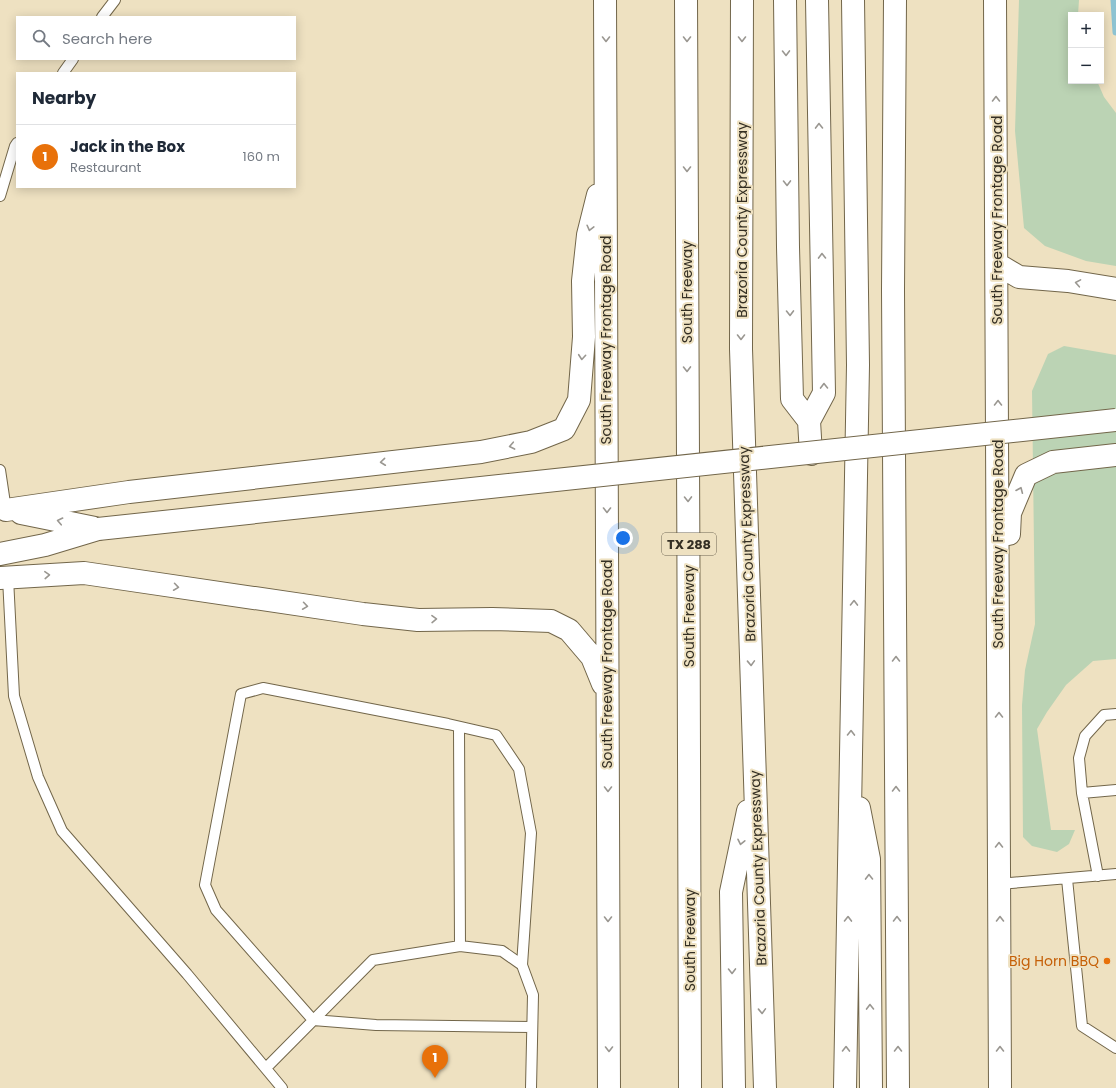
<!DOCTYPE html>
<html lang="en">
<head>
<meta charset="utf-8">
<style>
	body { margin:0; font-family:Poppins,sans-serif; background:#f2f2f3; color:#1f2937 }
	.controls { position:absolute; right:12px; top:12px; display:grid; overflow:hidden; border-radius:0px; box-shadow:0 2px 10px #0003 }
	.controls button { width:36px; height:36px; display:grid; place-items:center; padding:0; border:0; border-bottom:1px solid #e0e1e3; background:#fff; color:#1f2937; font:20px sans-serif }
	.you { position:absolute; left:623px; top:538px; width:14px; height:14px; margin:-10px; border:3px solid #fff; border-radius:50%; background:#1a73e8; box-shadow:0 0 0 6px #1a73e833 }
	.badge { display:grid; place-items:center; width:26px; height:26px; border-radius:50%; background:#2f644a; color:#fff; font-size:13px; font-weight:700 }
	.pin { position:absolute; translate:-50% -33px; filter:drop-shadow(0 1px 2px #0008) }
	.pin::after { content:''; position:absolute; top:21px; width:14px; height:12px; background:inherit; clip-path:polygon(0 0,100% 0,50% 100%) }
	.list { margin:0; padding:0; list-style:none }
	h2 { display:flex; justify-content:space-between; align-items:center; height:52px; margin:0; padding:0 16px; font-size:17px }
	h2 small { font-size:13px; font-weight:400; color:#747a83 }
	.list li { display:grid; grid-template-columns:26px 1fr auto; gap:12px; align-items:center; box-sizing:border-box; height:64px; padding:0 16px; border-top:1px solid #e0e1e3 }
	.list b { display:block; font-size:15px; white-space:nowrap }
	.list p { margin:0; font-size:13px; white-space:nowrap; color:#747a83 }
	.list em { font-size:13px; font-style:normal; color:#747a83 }
	.icon { flex:none; width:22px; height:22px; fill:none; stroke:currentColor; stroke-width:2; stroke-linecap:round; stroke-linejoin:round }
	.map { position:relative; flex:none; width:1116px; height:1088px; overflow:hidden }
	.search { position:absolute; background:#fff; box-shadow:0 2px 10px #0003; left:16px; top:16px; width:280px; height:44px; display:flex; align-items:center; gap:10px; box-sizing:border-box; padding:0 14px; border-radius:0px; color:#747a83; font-size:15px }
	.panel { position:absolute; background:#fff; box-shadow:0 2px 10px #0003; left:16px; top:72px; width:280px; height:116px; border-radius:0px }
	.map>svg:first-child { display:block }
	.green { fill:#bbd3b4 }
	.lines { fill:none; stroke-linecap:round; stroke-linejoin:round }
	.stream { stroke:#8dc3d2; stroke-width:7 }
	.lane-casing { stroke:#72664a; stroke-width:12 }
	.secondary-casing { stroke:#72664a; stroke-width:24 }
	.highway-casing { stroke:#72664a; stroke-width:24 }
	.lane { stroke:#fff; stroke-width:10 }
	.secondary { stroke:#fff; stroke-width:22 }
	.highway { stroke:#fff; stroke-width:22 }
	.secondary-bridge-casing { stroke:#72664a; stroke-width:24; stroke-linecap:butt }
	.secondary-bridge { stroke:#fff; stroke-width:22 }
	.oneway { stroke:#9a9791 }
	.food-dot { fill:#e8710a; stroke:#eee1c1; stroke-width:1.5 }
	.labels { text-anchor:middle; dominant-baseline:central; stroke-width:4; stroke-linejoin:round; paint-order:stroke }
	.shield { fill:#eee1c1; stroke:#6c6452; stroke-width:1 }
	.shield-label { font-size:13px; font-weight:bold; fill:#342f23 }
	.street-label { font-size:14px; fill:#342f23; stroke:#eee1c1 }
	.food-label { font-size:14px; fill:#c56008; stroke:#eee1c1; text-anchor:end }
</style>
</head>
<body>
<div class="map">
<svg width="1116" height="1088" viewBox="0 0 1116 1088">
	<rect width="100%" height="100%" fill="#eee1c1"/>
	<!-- green -->
	<path class="green" d="M1019,0h60l-1,15h-7v66h26l7,16 12,16v153l-30,-5 -41,-15 -21,-18 -9,-97z
		M1064,346l52,9v304l-23,2 -27,24 -19,27 -10,17 14,101h24l-6,14 -12,8 -25,-6 -9,-9 -1,-132 3,-35 10,-46 -3,-233 16,-37z"/>
	<g class="lines">
		<!-- stream -->
		<path class="stream" d="M1114,0l2,32"/>
		<!-- lane casing -->
		<g class="lane-casing">
			<path id="lane" d="M102,17l13,-17
				M63,73l10,-14
				M0,196l15,-50 2,-3
				M0,470l6,40
				M8,578l6,118 24,81 24,54 125,143 95,114
				M459,727l1,219
				M1082,793l34,-3
				M1098,876l-16,-83 -3,-35 6,-22 19,-21 12,-1
				M1067,879l15,147 34,22
				M999,884l117,-10
				M522,965l9,-132 -12,-64 -23,-34 -48,-11 -185,-36 -22,6 -36,191 11,25 97,110 63,5 156,2
				M266,1068l107,-108 87,-14 42,5 20,14 11,30 -2,93"/>
		</g>
		<!-- secondary casing -->
		<g class="secondary-casing">
			<path id="secondary" d="M605,0l4,1088
				M995,0l5,1088
				M997,264l22,13 49,4 48,8
				M6,510l123,-18 352,-40 50,-10 33,-13 15,-29 5,-63 -1,-56 5,-46 10,-40
				M21,513l74,15
				M1009,534l1,-21 16,-38 27,-13 63,-7
				M0,554l45,-9 53,-16
				M0,578l84,-5 279,41 55,6 74,-1 59,2 18,9 23,27 11,27"/>
		</g>
		<!-- highway casing -->
		<g class="highway-casing">
			<path id="highway" d="M686,0c1,363 4,725 4,1088
				M742,0l-1,349 24,739
				M785,0l3,247 4,152 17,22
				M895,0l-2,290 5,798
				M811,454l-2,-33 15,-28 -7,-393
				M859,808l10,51 2,229
				M734,1088l-3,-196 17,-81
				M845,1088l13,-723 -5,-365"/>
		</g>
		<!-- lane -->
		<use href="#lane" class="lane"/>
		<!-- secondary -->
		<use href="#secondary" class="secondary"/>
		<!-- highway -->
		<use href="#highway" class="highway"/>
		<!-- secondary-bridge casing -->
		<g class="secondary-bridge-casing">
			<path id="secondary-bridge" d="M98,529l1018,-109"/>
		</g>
		<!-- secondary-bridge -->
		<use href="#secondary-bridge" class="secondary-bridge"/>
	</g>
	<!-- one-way arrows -->
	<defs><path id="oneway-chevron" d="M-2-3.5L2.5 0L-2 3.5" fill="none" stroke-width="1.6" stroke-linecap="round" stroke-linejoin="round"/></defs>
	<g class="oneway">
		<use href="#oneway-chevron" transform="translate(606 39) rotate(90)"/>
		<use href="#oneway-chevron" transform="translate(687 39) rotate(90)"/>
		<use href="#oneway-chevron" transform="translate(742 39) rotate(90)"/>
		<use href="#oneway-chevron" transform="translate(786 53) rotate(89)"/>
		<use href="#oneway-chevron" transform="translate(996 99) rotate(-90)"/>
		<use href="#oneway-chevron" transform="translate(819 126) rotate(-91)"/>
		<use href="#oneway-chevron" transform="translate(687 169) rotate(90)"/>
		<use href="#oneway-chevron" transform="translate(787 183) rotate(89)"/>
		<use href="#oneway-chevron" transform="translate(590 228) rotate(104)"/>
		<use href="#oneway-chevron" transform="translate(822 256) rotate(-91)"/>
		<use href="#oneway-chevron" transform="translate(1078 283) rotate(-170)"/>
		<use href="#oneway-chevron" transform="translate(790 313) rotate(89)"/>
		<use href="#oneway-chevron" transform="translate(741 337) rotate(90)"/>
		<use href="#oneway-chevron" transform="translate(582 357) rotate(95)"/>
		<use href="#oneway-chevron" transform="translate(687 369) rotate(89)"/>
		<use href="#oneway-chevron" transform="translate(824 386) rotate(-91)"/>
		<use href="#oneway-chevron" transform="translate(998 403) rotate(-90)"/>
		<use href="#oneway-chevron" transform="translate(512 446) rotate(169)"/>
		<use href="#oneway-chevron" transform="translate(383 462) rotate(174)"/>
		<use href="#oneway-chevron" transform="translate(1020 490) rotate(-67)"/>
		<use href="#oneway-chevron" transform="translate(688 499) rotate(89)"/>
		<use href="#oneway-chevron" transform="translate(607 510) rotate(90)"/>
		<use href="#oneway-chevron" transform="translate(60 521) rotate(-168)"/>
		<use href="#oneway-chevron" transform="translate(47 575) rotate(-3)"/>
		<use href="#oneway-chevron" transform="translate(176 587) rotate(8)"/>
		<use href="#oneway-chevron" transform="translate(854 603) rotate(-89)"/>
		<use href="#oneway-chevron" transform="translate(305 606) rotate(8)"/>
		<use href="#oneway-chevron" transform="translate(434 619) rotate(-1)"/>
		<use href="#oneway-chevron" transform="translate(896 659) rotate(-90)"/>
		<use href="#oneway-chevron" transform="translate(751 663) rotate(88)"/>
		<use href="#oneway-chevron" transform="translate(999 715) rotate(-90)"/>
		<use href="#oneway-chevron" transform="translate(851 733) rotate(-89)"/>
		<use href="#oneway-chevron" transform="translate(608 789) rotate(90)"/>
		<use href="#oneway-chevron" transform="translate(896 789) rotate(-90)"/>
		<use href="#oneway-chevron" transform="translate(741 842) rotate(102)"/>
		<use href="#oneway-chevron" transform="translate(999 845) rotate(-90)"/>
		<use href="#oneway-chevron" transform="translate(869 877) rotate(-91)"/>
		<use href="#oneway-chevron" transform="translate(608 919) rotate(90)"/>
		<use href="#oneway-chevron" transform="translate(848 919) rotate(-89)"/>
		<use href="#oneway-chevron" transform="translate(897 919) rotate(-90)"/>
		<use href="#oneway-chevron" transform="translate(1000 919) rotate(-90)"/>
		<use href="#oneway-chevron" transform="translate(732 971) rotate(89)"/>
		<use href="#oneway-chevron" transform="translate(870 1007) rotate(-91)"/>
		<use href="#oneway-chevron" transform="translate(762 1011) rotate(88)"/>
		<use href="#oneway-chevron" transform="translate(609 1049) rotate(90)"/>
		<use href="#oneway-chevron" transform="translate(846 1049) rotate(-89)"/>
		<use href="#oneway-chevron" transform="translate(898 1049) rotate(-90)"/>
		<use href="#oneway-chevron" transform="translate(1000 1049) rotate(-90)"/>
	</g>
	<!-- markers -->
	<circle class="food-dot" cx="1107" cy="961" r="4"/>
	<g class="labels">
		<!-- shield labels -->
		<rect class="shield" x="662" y="533" width="54" height="22" rx="3"/>
		<g class="shield-label">
			<text x="689" y="544">TX 288</text>
		</g>
		<!-- street labels -->
		<g class="street-label">
			<text transform="translate(742 220) rotate(-90)">Brazoria County Expressway</text>
			<text transform="translate(997 220) rotate(-90)">South Freeway Frontage Road</text>
			<text transform="translate(687 292) rotate(-90)">South Freeway</text>
			<text transform="translate(606 340) rotate(-90)">South Freeway Frontage Road</text>
			<text transform="translate(747 544) rotate(-92)">Brazoria County Expressway</text>
			<text transform="translate(998 544) rotate(-90)">South Freeway Frontage Road</text>
			<text transform="translate(689 616) rotate(-90)">South Freeway</text>
			<text transform="translate(607 664) rotate(-90)">South Freeway Frontage Road</text>
			<text transform="translate(758 868) rotate(-92)">Brazoria County Expressway</text>
			<text transform="translate(690 940) rotate(-90)">South Freeway</text>
		</g>
		<!-- food labels -->
		<g class="food-label">
			<text x="1099" y="961">Big Horn BBQ</text>
		</g>
	</g>
</svg>
<div class="controls">
<button>+</button>
<button>−</button>
</div>
<div class="you"></div>
<div class="pin badge" style="left:435px;top:1078px;background:#e8710a">1</div>
<div class="search"><svg class="icon" aria-label="search" viewBox="0 0 24 24"><circle cx="10" cy="10" r="6"/><path d="M15 15l6 6"/></svg>Search here</div>
<section class="panel">
<h2>Nearby<small></small></h2>
<ul class="list">
<li><span class="badge" style="background:#e8710a">1</span><div><b>Jack in the Box</b><p>Restaurant</p></div><em>160 m</em></li>
</ul>
</section>
</div>
</body>
</html>
